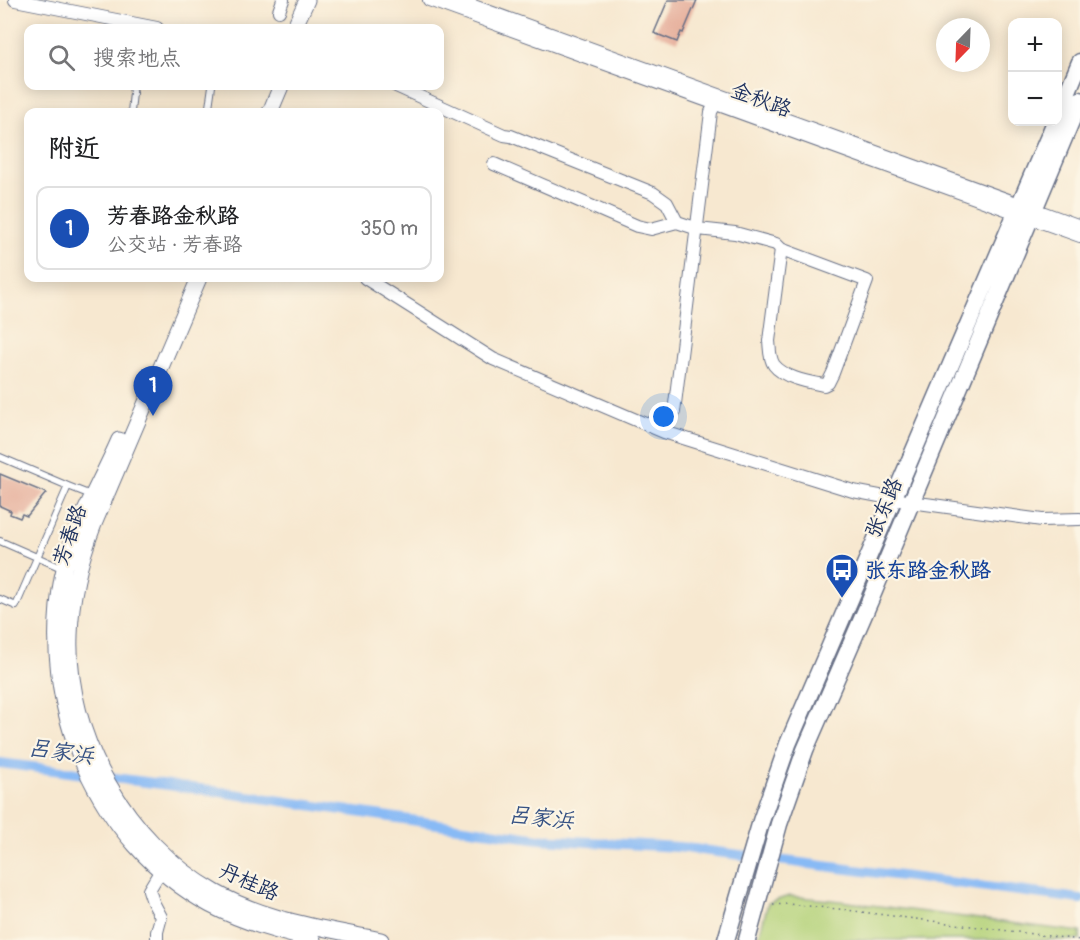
<!DOCTYPE html>
<html lang="zh">
<head>
<meta charset="utf-8">
<style>
	body { margin:0; font-family:Pangolin,"LXGW WenKai TC",sans-serif; background:#f2f2f2; color:#202124 }
	.controls { position:absolute; right:18px; top:18px; display:grid; overflow:hidden; border-radius:12px; box-shadow:0 3px 15px #0003 }
	.controls button { width:54px; height:54px; display:grid; place-items:center; padding:0; border:0; border-bottom:2px solid #e0e0e0; background:#fff; color:#202124; font:30px sans-serif }
	.compass { position:absolute; left:936px; top:18px; width:54px; height:54px; border-radius:50%; background:#fff; box-shadow:0 3px 15px #0003; rotate:203deg }
	.you { position:absolute; left:664px; top:417px; width:21px; height:21px; margin:-15px; border:4px solid #fff; border-radius:50%; background:#1a73e8; box-shadow:0 0 0 9px #1a73e833 }
	.badge { display:grid; place-items:center; width:39px; height:39px; border-radius:50%; background:#111827; color:#fff; font-size:20px; font-weight:700 }
	.pin { position:absolute; translate:-50% -50px; filter:drop-shadow(0 2px 3px #0008) }
	.pin::after { content:''; position:absolute; top:32px; width:21px; height:18px; background:inherit; clip-path:polygon(0 0,100% 0,50% 100%) }
	.list { margin:0; padding:0; list-style:none }
	h2 { display:flex; justify-content:space-between; align-items:center; height:78px; margin:0; padding:0 24px; font-size:26px }
	h2 small { font-size:20px; font-weight:400; color:#757577 }
	.list li { display:grid; grid-template-columns:39px 1fr auto; gap:18px; align-items:center; box-sizing:border-box; height:84px; margin:0 12px 12px; padding:0 12px; border:2px solid #e0e0e0; border-radius:12px }
	.list b { display:block; font-size:22px; white-space:nowrap }
	.list p { margin:0; font-size:20px; white-space:nowrap; color:#757577 }
	.list em { font-size:20px; font-style:normal; color:#757577 }
	.icon { flex:none; width:33px; height:33px; fill:none; stroke:currentColor; stroke-width:2; stroke-linecap:round; stroke-linejoin:round }
	.map { position:relative; flex:none; width:1080px; height:940px; overflow:hidden }
	.search { position:absolute; background:#fff; box-shadow:0 3px 15px #0003; left:24px; top:24px; width:420px; height:66px; display:flex; align-items:center; gap:15px; box-sizing:border-box; padding:0 21px; border-radius:12px; color:#757577; font-size:22px }
	.panel { position:absolute; background:#fff; box-shadow:0 3px 15px #0003; left:24px; top:108px; width:420px; height:174px; border-radius:12px }
	.map>svg:first-child { display:block }
	.green { fill:#b4d279; stroke:#68806c; stroke-width:1.5 }
	.lines { fill:none; stroke-linecap:round; stroke-linejoin:round }
	.canal { stroke:#88baf5; stroke-width:10 }
	.building { fill:#e6af9b }
	.service-casing { stroke:#687086; stroke-width:8 }
	.minor-casing { stroke:#687086; stroke-width:14 }
	.tertiary-casing { stroke:#687086; stroke-width:17 }
	.secondary-casing { stroke:#687086; stroke-width:19 }
	.path { stroke:#687086; stroke-width:1.5; stroke-dasharray:1.5 4.5; stroke-linecap:butt }
	.service { stroke:#fff; stroke-width:6 }
	.minor { stroke:#fff; stroke-width:12 }
	.tertiary { stroke:#fff; stroke-width:15 }
	.secondary { stroke:#fff; stroke-width:16 }
	.labels { text-anchor:middle; dominant-baseline:central; stroke-width:4.5; stroke-linejoin:round; paint-order:stroke }
	.street-label { font-size:21px; fill:#1b2f5e; stroke:#fcf5e5 }
	.transit-label { font-size:21px; font-weight:bold; fill:#164399; stroke:#fcf5e5; text-anchor:start }
	.water-label { font-size:22px; font-style:italic; fill:#365284; stroke:#fcf5e5 }
</style>
</head>
<body>
<div class="map">
<svg width="1080" height="940" viewBox="0 0 1080 940">
	<rect width="100%" height="100%" fill="#fcf5e5"/>
	<filter id="ink" filterUnits="userSpaceOnUse"><feTurbulence type="fractalNoise" baseFrequency=".0167" numOctaves="2"/><feDisplacementMap in="SourceGraphic" scale="12" xChannelSelector="R" yChannelSelector="G"/><feConvolveMatrix kernelMatrix="1 2 1 2 8 2 1 2 1" color-interpolation-filters="sRGB"/></filter>
	<filter id="wash" filterUnits="userSpaceOnUse"><feTurbulence type="fractalNoise" baseFrequency=".008" numOctaves="4" result="noise"/><feDisplacementMap in="SourceGraphic" scale="24" xChannelSelector="R" yChannelSelector="G"/><feGaussianBlur stdDeviation="1.35" result="paint"/><feColorMatrix in="noise" values="0 0 0 0 0 0 0 0 0 0 0 0 0 0 0 0 0 1.4 0 .05"/><feComposite in="paint" operator="in"/></filter>
	<g filter="url(#wash)">
		<rect width="100%" height="100%" fill="#f7e8d0"/>
		<!-- green -->
		<path class="green" d="M789,896l51,5 240,31v8h-322l10,-37z"/>
		<g class="lines">
			<!-- canal -->
			<path class="canal" d="M0,763l207,27 332,49 139,8 402,52"/>
		</g>
		<g id="blocks">
			<!-- building -->
			<path class="building" d="M668,0h29l-14,33 -2,-1 -4,10 -23,-9z
				M0,474l46,19 -19,23 -5,-2 -2,4 -10,-4 1,-3 -11,-5z"/>
		</g>
	</g>
	<g filter="url(#ink)">
		<use href="#blocks" fill-opacity="0" stroke="#687086" stroke-width="1.5"/>
		<g class="lines">
			<!-- service casing -->
			<g class="service-casing">
				<path id="service" d="M209,107l3,-21
					M131,112l2,-19 -1,-7
					M0,457l68,29 -52,120 -16,-7
					M68,486l23,9
					M0,541l64,28"/>
			</g>
			<!-- minor casing -->
			<g class="minor-casing">
				<path id="minor" d="M15,0l142,28
					M429,0l651,236
					M457,0l623,226
					M279,11l4,-11
					M396,86l108,49 7,1 142,57 14,10 10,19
					M494,164l143,62 14,3 26,-7 21,7 37,4 41,11 5,5 -12,92c1,7 0,17 5,24 10,13 35,17 50,20l4,-2 5,-10 34,-92 -86,-32
					M365,278l128,81 171,73 189,59 58,11 131,18 38,-1
					M647,425l27,-13 37,-300 4,-8
					M157,940v-8l4,-15 -8,-15 -4,-12 12,-20"/>
			</g>
			<!-- tertiary casing -->
			<g class="tertiary-casing">
				<path id="tertiary" d="M294,28l13,-28
					M270,112l11,-26
					M199,278l-105,246c-14,36 -23,72 -24,111 -4,102 57,207 145,257 51,29 109,36 166,48
					M119,440c-20,46 -47,88 -57,138 -24,126 33,264 148,327 32,17 67,27 103,35"/>
			</g>
			<!-- secondary casing -->
			<g class="secondary-casing">
				<path id="secondary" d="M1058,115l22,-53
					M726,940l35,-119 27,-77 267,-622
					M747,940l32,-116 26,-74 67,-154 208,-496"/>
			</g>
			<!-- path -->
			<path class="path" d="M773,905l15,-1 50,5 242,31"/>
			<!-- service -->
			<use href="#service" class="service"/>
			<!-- minor -->
			<use href="#minor" class="minor"/>
			<!-- tertiary -->
			<use href="#tertiary" class="tertiary"/>
			<!-- secondary -->
			<use href="#secondary" class="secondary"/>
		</g>
	</g>
	<!-- icons -->
	<defs>
		<g id="bus-pin" transform="scale(1.725)"><path d="M0 17L-7.5 6A9.5 9.5 0 1 1 7.5 6Z" fill="#1a4fb4" stroke="#fcf5e5"/><path d="M-5-6H5V4H4V6H2V4H-2V6H-4V4H-5ZM-3.5-4V0h7V-4ZM-3.5 1.2v1.5H-2V1.2ZM2 1.2v1.5H3.5V1.2Z" fill="#fff"/></g>
	</defs>
	<g fill-rule="evenodd">
		<use href="#bus-pin" x="842" y="570"/>
	</g>
	<g class="labels">
		<!-- street labels -->
		<g class="street-label">
			<text transform="translate(761 100) rotate(20)">金秋路</text>
			<text transform="translate(884 508) rotate(-67)">张东路</text>
			<text transform="translate(70 535) rotate(-71)">芳春路</text>
			<text transform="translate(249 882) rotate(24)">丹桂路</text>
		</g>
		<!-- transit labels -->
		<g class="transit-label">
			<text x="865" y="570">张东路金秋路</text>
		</g>
		<!-- water labels -->
		<g class="water-label">
			<text transform="translate(61 752) rotate(8)">吕家浜</text>
			<text transform="translate(541 818) rotate(6)">吕家浜</text>
		</g>
	</g>
</svg>
<div class="controls">
<button>+</button>
<button>−</button>
</div>
<svg class="compass" viewBox="-18 -18 36 36"><path d="M0-13l5 13h-10z" fill="#e53935"/><path d="M0 13l5-13h-10z" fill="#757577"/></svg>
<div class="you"></div>
<div class="pin badge" style="left:153px;top:416px;background:#1a4fb4">1</div>
<div class="search"><svg class="icon" aria-label="search" viewBox="0 0 24 24"><circle cx="10" cy="10" r="6"/><path d="M15 15l6 6"/></svg>搜索地点</div>
<section class="panel">
<h2>附近<small></small></h2>
<ul class="list">
<li><span class="badge" style="background:#1a4fb4">1</span><div><b>芳春路金秋路</b><p>公交站 · 芳春路</p></div><em>350 m</em></li>
</ul>
</section>
</div>
</body>
</html>
